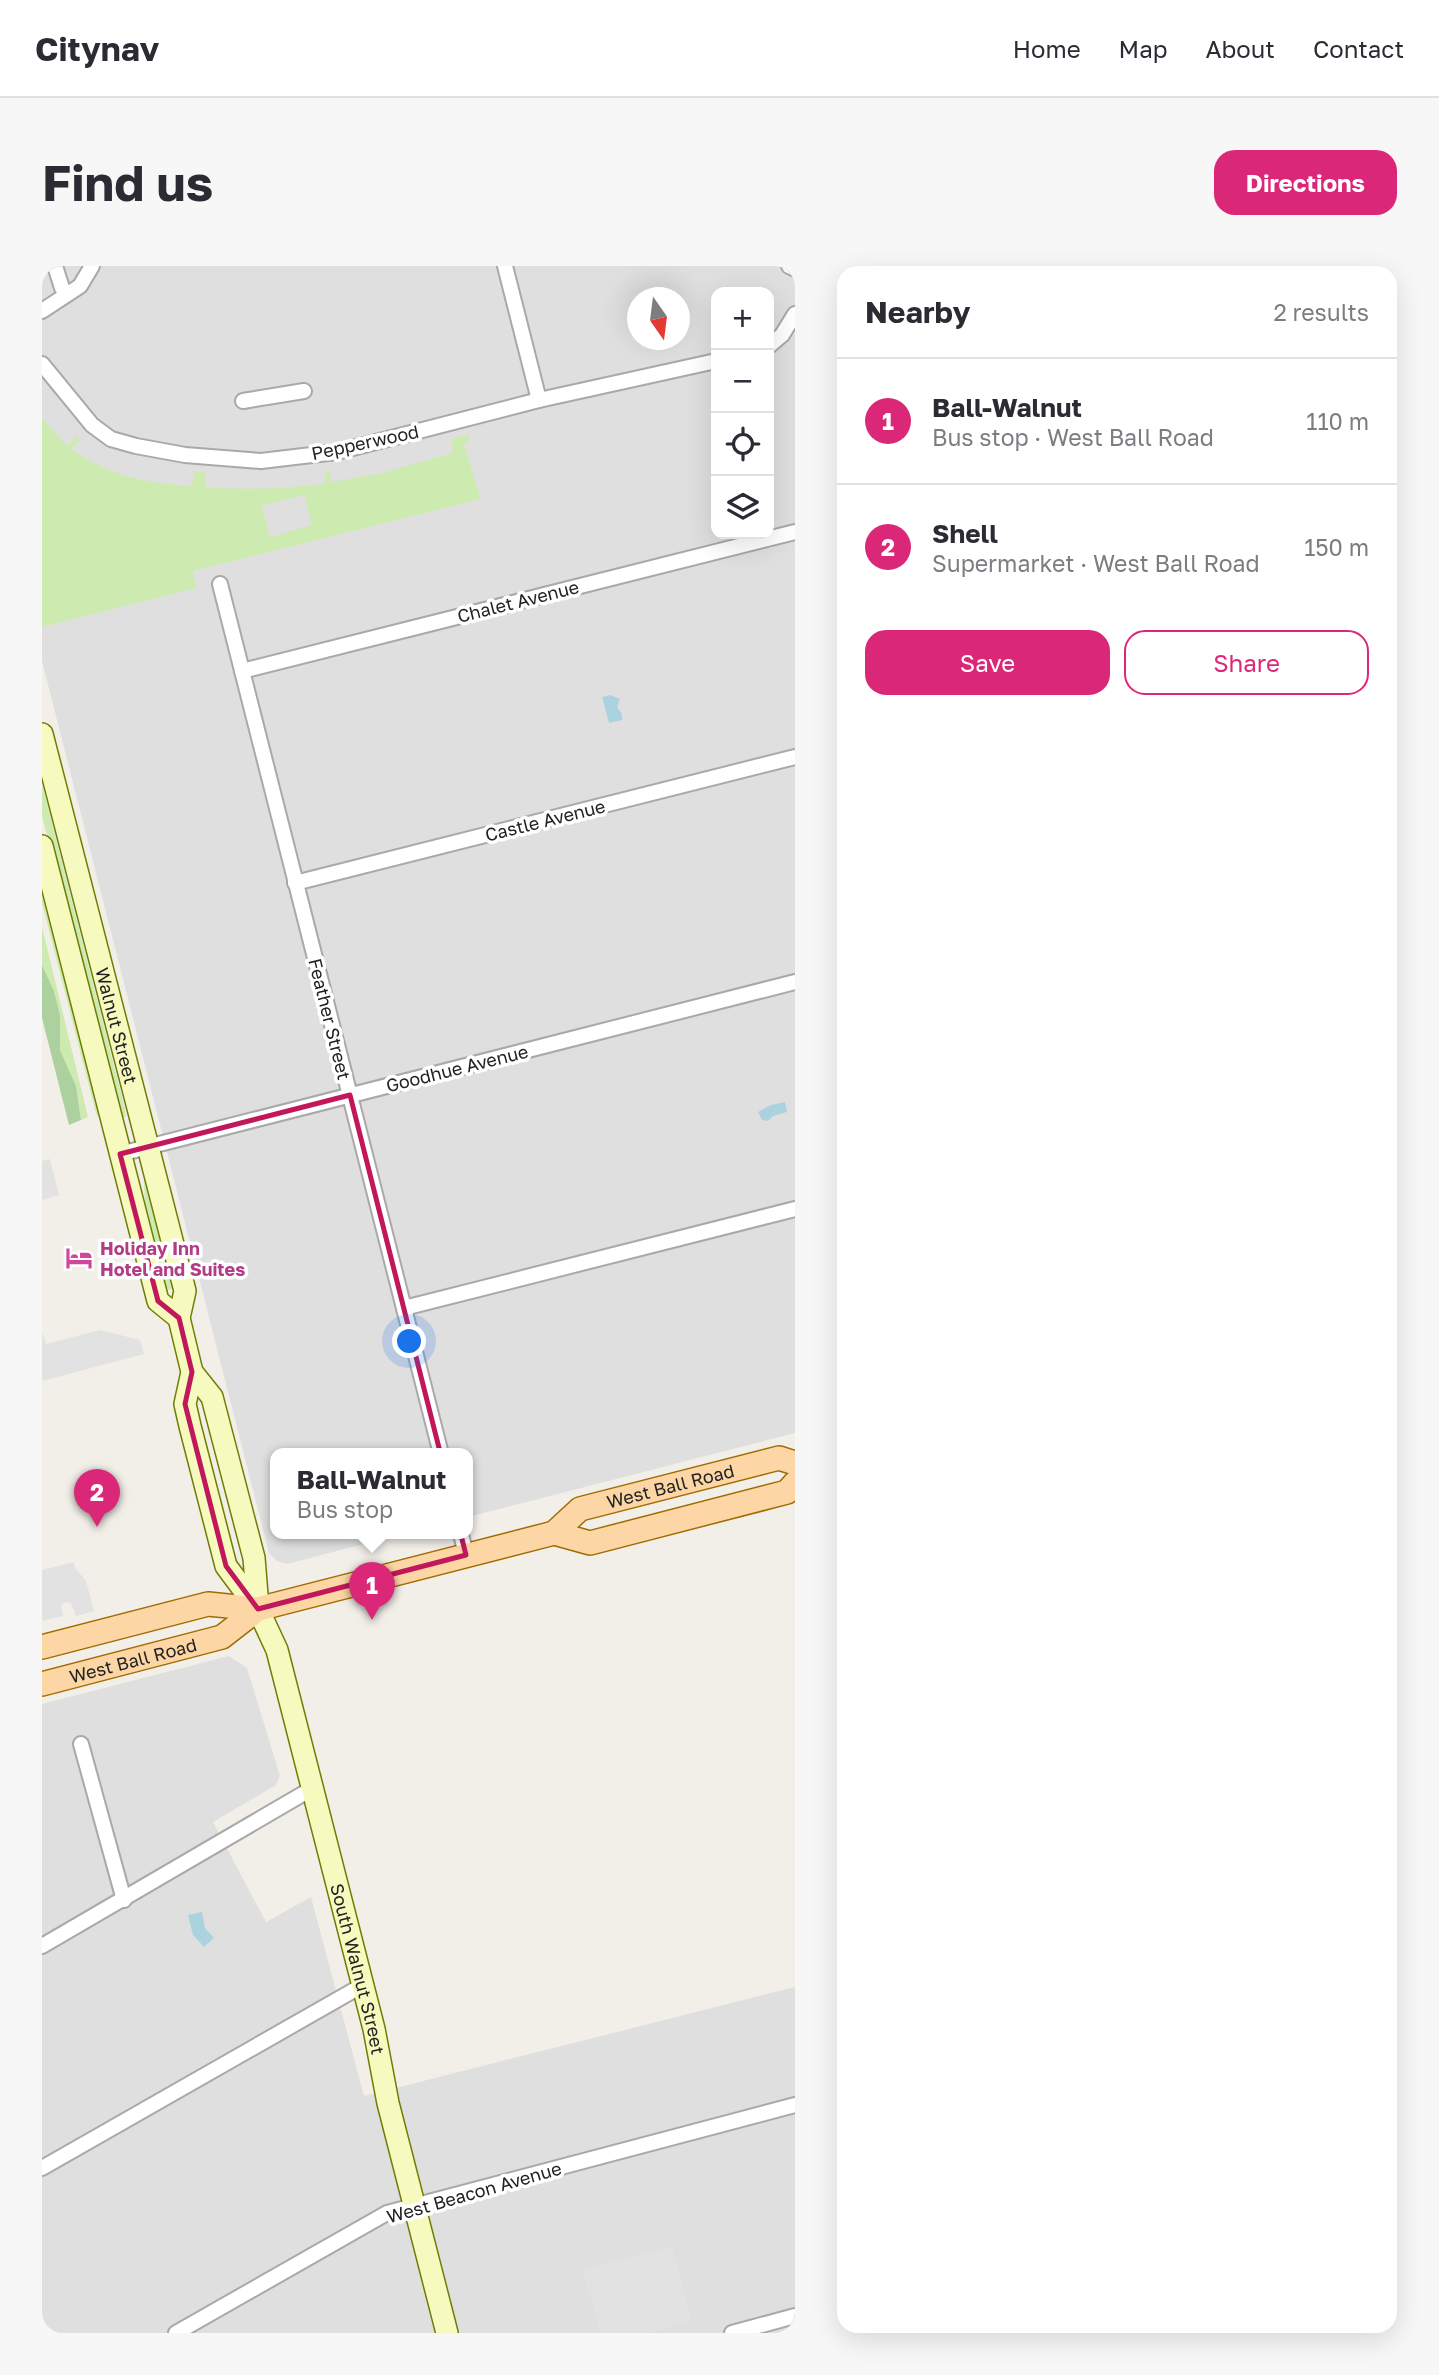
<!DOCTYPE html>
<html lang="en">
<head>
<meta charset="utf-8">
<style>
  :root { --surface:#fff; --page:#f7f7f7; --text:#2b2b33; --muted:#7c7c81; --line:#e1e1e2; --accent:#db2777 }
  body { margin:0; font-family:"Golos Text",sans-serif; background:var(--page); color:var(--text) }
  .controls { position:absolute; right:21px; top:21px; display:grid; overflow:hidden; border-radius:14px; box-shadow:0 7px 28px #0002 }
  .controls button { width:63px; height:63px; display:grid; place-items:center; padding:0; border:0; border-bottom:2px solid var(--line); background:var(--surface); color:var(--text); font:35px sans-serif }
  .compass { position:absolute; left:585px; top:21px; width:63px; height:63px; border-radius:50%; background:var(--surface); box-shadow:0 7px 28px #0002; rotate:166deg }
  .you { position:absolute; left:368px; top:1076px; width:24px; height:24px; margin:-18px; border:5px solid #fff; border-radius:50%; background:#1a73e8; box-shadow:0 0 0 10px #1a73e833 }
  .badge { display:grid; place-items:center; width:46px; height:46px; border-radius:50%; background:var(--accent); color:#fff; font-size:23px; font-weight:700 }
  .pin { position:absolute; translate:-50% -58px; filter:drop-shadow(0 2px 4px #0008) }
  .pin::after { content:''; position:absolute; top:37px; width:24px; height:21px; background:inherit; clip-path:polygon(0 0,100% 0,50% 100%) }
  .popup { position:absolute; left:228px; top:1182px; width:203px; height:91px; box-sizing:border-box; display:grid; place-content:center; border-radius:14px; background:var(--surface); filter:drop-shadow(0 2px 5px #0005); font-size:23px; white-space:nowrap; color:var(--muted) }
  .popup b { font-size:26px; color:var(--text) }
  .popup::after { content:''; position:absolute; left:50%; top:100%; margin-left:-14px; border:14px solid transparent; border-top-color:var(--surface) }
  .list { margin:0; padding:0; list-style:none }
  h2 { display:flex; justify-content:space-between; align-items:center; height:91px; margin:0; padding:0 28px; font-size:30px }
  h2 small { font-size:23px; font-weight:400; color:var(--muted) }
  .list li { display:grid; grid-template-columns:46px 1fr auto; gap:21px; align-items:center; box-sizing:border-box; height:126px; padding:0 28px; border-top:2px solid var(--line) }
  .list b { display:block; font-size:26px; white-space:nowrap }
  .list p { margin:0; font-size:23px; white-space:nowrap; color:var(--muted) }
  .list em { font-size:23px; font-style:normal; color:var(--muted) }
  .actions { display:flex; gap:14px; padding:21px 28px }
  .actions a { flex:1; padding:16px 0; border:2px solid var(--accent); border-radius:21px; text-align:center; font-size:24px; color:var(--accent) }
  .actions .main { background:var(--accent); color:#fff }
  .icon { flex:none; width:38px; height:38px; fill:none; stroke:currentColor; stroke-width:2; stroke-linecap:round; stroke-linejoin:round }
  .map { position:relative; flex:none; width:753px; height:2067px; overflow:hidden; border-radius:21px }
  header { display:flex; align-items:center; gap:42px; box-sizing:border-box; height:98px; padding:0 35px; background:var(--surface); border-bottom:2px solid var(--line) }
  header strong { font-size:33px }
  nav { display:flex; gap:38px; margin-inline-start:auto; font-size:24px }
  .intro { display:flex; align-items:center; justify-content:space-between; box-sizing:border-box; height:168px; padding:0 42px }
  h1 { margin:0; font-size:49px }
  .button { padding:18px 32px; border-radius:21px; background:var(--accent); color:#fff; font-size:24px; font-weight:700 }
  main { display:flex; gap:42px; padding:0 42px }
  aside { flex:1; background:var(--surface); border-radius:21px; box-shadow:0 7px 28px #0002 }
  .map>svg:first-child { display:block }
  .residential { fill:#e0dfdf; fill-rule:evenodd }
  .grass { fill:#cdebb0; fill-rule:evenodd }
  .forest { fill:#add19e }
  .parking { fill:#e2e2e2 }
  .water { fill:#aad3df }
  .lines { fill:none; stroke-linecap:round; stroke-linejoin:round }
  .street-casing { stroke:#a9a9a9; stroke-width:18 }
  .secondary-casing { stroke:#707d05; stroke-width:24 }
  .primary-casing { stroke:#a06b00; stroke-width:26 }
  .street { stroke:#fff; stroke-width:14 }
  .secondary { stroke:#f7fabf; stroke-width:21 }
  .primary { stroke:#fcd6a4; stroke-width:23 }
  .marked { fill:none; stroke:#c2185b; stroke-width:5; stroke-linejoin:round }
  .labels { text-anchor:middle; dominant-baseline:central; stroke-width:7; stroke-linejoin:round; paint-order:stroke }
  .street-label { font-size:18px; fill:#222; stroke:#fff }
  .hotel-label { font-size:18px; font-weight:bold; fill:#b23c85; stroke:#fff; text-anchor:start }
</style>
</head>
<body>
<header>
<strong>Citynav</strong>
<nav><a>Home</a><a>Map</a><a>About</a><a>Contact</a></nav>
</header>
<div class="intro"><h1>Find us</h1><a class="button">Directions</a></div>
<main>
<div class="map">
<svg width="753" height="2067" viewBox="0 0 753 2067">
  <rect width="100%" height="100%" fill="#f2efe9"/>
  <g class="residential">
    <path d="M 0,0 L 753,0 L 753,1167 L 426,1251 L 426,1188 L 234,1188 L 234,1268 L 360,1268 L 245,1298 L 235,1295 L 227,1287 L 0,395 ZM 674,26 L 727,26 L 727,268 L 674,268 ZM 596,32 L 638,32 L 638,74 L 596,74 Z"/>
    <path d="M 187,1390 L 205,1402 L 238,1510 L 234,1519 L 171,1556 L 224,1656 L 269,1631 L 322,1830 L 753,1721 L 753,2067 L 0,2067 L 0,1438 Z"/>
  </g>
  <g class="grass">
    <path d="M 0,152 L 25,180 L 35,170 L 38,174 L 29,183 C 72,211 100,216 150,220 L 152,205 L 163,207 L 164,222 C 205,223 243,224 284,217 L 284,204 L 287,203 L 290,216 L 339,207 L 411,187 L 409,173 L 427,168 L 428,172 L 422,179 L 439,233 L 151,305 L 154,322 L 0,361 ZM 262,229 L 270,259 L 228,271 L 220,240 Z"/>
    <path d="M 0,518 L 83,843 L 84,850 L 79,853 L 0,550 Z"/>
    <path d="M 0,612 L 56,828 L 52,832 L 53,838 L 57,837 L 59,846 L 55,851 L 0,637 Z"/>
    <path d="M 0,661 L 46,851 L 39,854 L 34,820 L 18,784 L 18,749 L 12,725 L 0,699 Z"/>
    <path d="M 104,912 L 133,1021 L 126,1024 L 123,1020 L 103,943 L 102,914 Z"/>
  </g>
  <path class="forest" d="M 0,699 L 12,725 L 18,749 L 18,784 L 34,820 L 39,854 L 27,859 L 0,752 Z"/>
  <g class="parking">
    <path d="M 8,893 L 17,929 L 0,934 L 0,895 Z"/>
    <path d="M 58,1064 L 98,1074 L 102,1088 L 0,1115 L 0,1066 L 4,1078 Z"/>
    <path d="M 32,1296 L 33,1302 L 44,1315 L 52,1345 L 34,1350 L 29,1337 L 23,1336 L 19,1340 L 21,1350 L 0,1355 L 0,1304 Z"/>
    <path d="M 630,1980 L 650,2055 L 606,2067 L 558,2067 L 541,2004 Z"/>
  </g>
  <g class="water">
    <path d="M 568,429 L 578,433 L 575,441 L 580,448 L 580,454 L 567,457 L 560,431 Z"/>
    <path d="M 743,836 L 745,846 L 731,850 L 726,855 L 720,854 L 716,846 L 729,839 Z"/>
    <path d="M 160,1646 L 163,1662 L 172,1672 L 162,1681 L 151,1669 L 146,1649 Z"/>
  </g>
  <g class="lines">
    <g class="street-casing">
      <g id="street">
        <path d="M 13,0 L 20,22 L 25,28"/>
        <path d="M 463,0 L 497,134"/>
        <path d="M 747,0 L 753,3"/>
        <path d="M 0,45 L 38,20 L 50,0"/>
        <path d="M 727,80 L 740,69 L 753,48"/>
        <path d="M 0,98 L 50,159 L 69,173 L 94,180 L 143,189 L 219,195 L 295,186 L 497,134 L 674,95"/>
        <path d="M 201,135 L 262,125"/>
        <path d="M 178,318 L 399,1188"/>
        <path d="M 200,405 L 753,266"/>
        <path d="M 253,617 L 753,491"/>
        <path d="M 78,888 L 753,716"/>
        <path d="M 362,1042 L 753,943"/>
        <path d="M 419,1268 L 424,1289"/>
        <path d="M 39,1478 L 82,1634"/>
        <path d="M 0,1680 L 271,1522"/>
        <path d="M 0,1902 L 321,1719"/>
        <path d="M 134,2067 L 345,1947 L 753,1839"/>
        <path d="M 690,2067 L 753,2050"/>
      </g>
    </g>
    <g class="secondary-casing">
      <g id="secondary">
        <path id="s1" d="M 0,468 L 143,1025 L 137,1052 L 150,1106 L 143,1138 L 148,1160 L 184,1300 L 216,1343 L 235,1384 L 332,1763 L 346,1837 L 405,2067"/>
        <path d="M 0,580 L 116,1035 L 137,1052"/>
        <path d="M 150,1106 L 170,1131 L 212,1292 L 216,1341"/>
      </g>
    </g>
    <g class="primary-casing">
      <g id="primary">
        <path d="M 512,1267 L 548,1277 L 745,1226 L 753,1217"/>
        <path id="s2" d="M 0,1381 L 166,1338 L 216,1343 L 512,1267 L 538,1243 L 737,1192 L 753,1197"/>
        <path id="s3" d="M 0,1418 L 180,1371 L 216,1343"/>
      </g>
    </g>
    <use href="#street" class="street"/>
    <use href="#secondary" class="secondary"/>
    <use href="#primary" class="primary"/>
  </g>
  <path class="marked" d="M 308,829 L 424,1289 L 216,1343 L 184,1300 L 143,1138 L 150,1106 L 137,1052 L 116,1035 L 78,888 Z"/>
  <defs>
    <g id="hotel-bare" transform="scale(2.1)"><path d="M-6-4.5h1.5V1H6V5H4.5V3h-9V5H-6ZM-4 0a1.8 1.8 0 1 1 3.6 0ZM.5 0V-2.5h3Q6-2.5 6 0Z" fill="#d1479c" stroke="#fff" stroke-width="2.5" paint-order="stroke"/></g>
  </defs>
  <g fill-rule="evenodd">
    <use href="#hotel-bare" x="37" y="992"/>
  </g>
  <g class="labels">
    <g class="street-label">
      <text transform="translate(323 176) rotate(-12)">Pepperwood</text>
      <text transform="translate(476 335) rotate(-14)">Chalet Avenue</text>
      <text transform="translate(503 554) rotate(-14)">Castle Avenue</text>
      <text transform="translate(288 753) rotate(76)">Feather Street</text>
      <text stroke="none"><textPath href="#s1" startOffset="301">Walnut Street</textPath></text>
      <text transform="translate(415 802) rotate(-14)">Goodhue Avenue</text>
      <text stroke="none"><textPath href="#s2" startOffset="656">West Ball Road</textPath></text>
      <text stroke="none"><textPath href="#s3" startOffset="94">West Ball Road</textPath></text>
      <text stroke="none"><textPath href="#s1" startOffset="1286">South Walnut Street</textPath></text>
      <text transform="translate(432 1926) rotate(-16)">West Beacon Avenue</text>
    </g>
    <g class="hotel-label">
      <text x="58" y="982">Holiday Inn<tspan x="58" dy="21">Hotel and Suites</tspan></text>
    </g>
  </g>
</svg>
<div class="controls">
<button>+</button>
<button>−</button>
<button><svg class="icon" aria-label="locate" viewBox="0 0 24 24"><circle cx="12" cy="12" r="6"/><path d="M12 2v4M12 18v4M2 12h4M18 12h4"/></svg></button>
<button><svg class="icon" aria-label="layers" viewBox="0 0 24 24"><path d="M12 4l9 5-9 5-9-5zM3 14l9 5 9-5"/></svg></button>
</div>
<svg class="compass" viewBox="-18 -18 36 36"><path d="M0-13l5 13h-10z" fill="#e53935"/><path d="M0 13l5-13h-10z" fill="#7c7c81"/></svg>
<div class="you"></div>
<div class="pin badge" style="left:330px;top:1354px">1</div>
<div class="popup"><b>Ball-Walnut</b>Bus stop</div>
<div class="pin badge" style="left:55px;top:1261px">2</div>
</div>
<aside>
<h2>Nearby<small>2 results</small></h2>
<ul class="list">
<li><span class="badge">1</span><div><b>Ball-Walnut</b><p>Bus stop · West Ball Road</p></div><em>110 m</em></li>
<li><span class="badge">2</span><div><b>Shell</b><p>Supermarket · West Ball Road</p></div><em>150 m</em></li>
</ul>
<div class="actions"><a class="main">Save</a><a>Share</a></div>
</aside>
</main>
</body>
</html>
